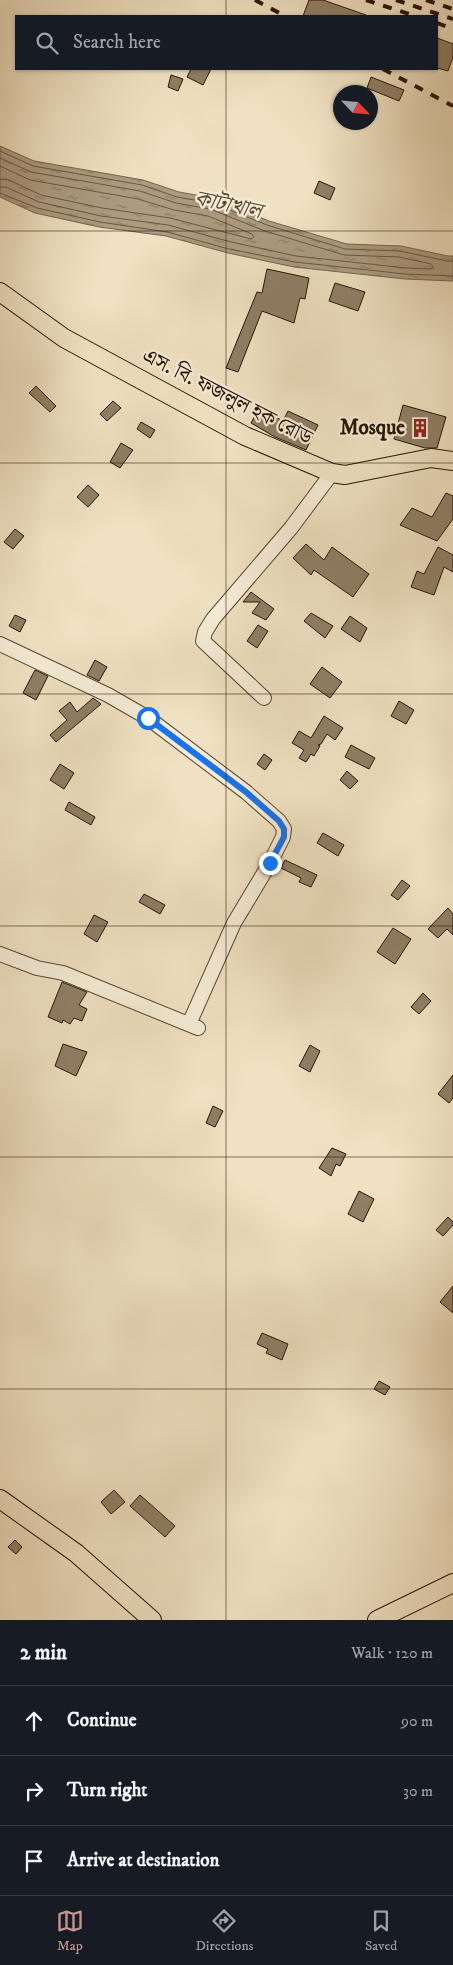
<!DOCTYPE html>
<html lang="en">
<head>
<meta charset="utf-8">
<style>
  :root { --surface:#171b24; --page:#242831; --text:#f1f3f6; --muted:#9ea1a6; --line:#363941; --accent:#c59692 }
  body { margin:0; font-family:"IM FELL DW Pica","Noto Serif Bengali",serif; background:var(--page); color:var(--text) }
  .compass { position:absolute; left:333px; top:85px; width:45px; height:45px; border-radius:50%; background:var(--surface); box-shadow:0 1px 4px #0004; rotate:116deg }
  .stop { position:absolute; width:15px; height:15px; margin:-11px; border:4px solid #1a73e8; border-radius:50%; background:#fff }
  .stop.end { background:#1a73e8; border-color:#fff; box-shadow:0 1px 5px #0008 }
  .list { margin:0; padding:0; list-style:none }
  h2 { display:flex; justify-content:space-between; align-items:center; height:65px; margin:0; padding:0 20px; font-size:21px }
  h2 small { font-size:16px; font-weight:400; color:var(--muted) }
  .list li { display:grid; grid-template-columns:32px 1fr auto; gap:15px; align-items:center; box-sizing:border-box; height:70px; padding:0 20px; border-top:1px solid var(--line) }
  .list b { display:block; font-size:19px; white-space:nowrap }
  .list em { font-size:16px; font-style:normal; color:var(--muted) }
  .icon { flex:none; width:28px; height:28px; fill:none; stroke:currentColor; stroke-width:2; stroke-linecap:round; stroke-linejoin:round }
  .map { position:relative; flex:none; width:453px; height:1620px; overflow:hidden }
  .search { position:absolute; background:var(--surface); box-shadow:0 1px 4px #0004; left:15px; right:15px; top:15px; height:55px; display:flex; align-items:center; gap:12px; box-sizing:border-box; padding:0 18px; border-radius:0px; color:var(--muted); font-size:19px }
  .sheet { height:275px; background:var(--surface) }
  nav { display:flex; justify-content:space-around; align-items:center; box-sizing:border-box; height:70px; border-top:1px solid var(--line); background:var(--surface); font-size:14px; color:var(--muted) }
  nav a { display:grid; justify-items:center; gap:2px }
  nav .on { color:var(--accent) }
  .map>svg:first-child { display:block }
  .water { fill:url(#water-ripples); stroke:#76654e }
  .lines { fill:none; stroke-linecap:round; stroke-linejoin:round }
  .shore { stroke:#695842; stroke-width:1 }
  .building { fill:#8f7f66; stroke:#271403 }
  .minor-casing { stroke:#594732; stroke-width:16 }
  .major-casing { stroke:#271403; stroke-width:20 }
  .minor { stroke:#f5ecd7; stroke-width:14 }
  .major { stroke:#efe1c1; stroke-width:18 }
  .rail { stroke:#271403; stroke-width:4; stroke-dasharray:9 9; stroke-linecap:butt }
  .route { stroke:#1a73e8; stroke-width:6 }
  .grid { fill:none; stroke:#271403; stroke-width:1; stroke-opacity:0.55 }
  .labels { text-anchor:middle; dominant-baseline:central; stroke-width:4.5; stroke-linejoin:round; paint-order:stroke }
  .street-label { font-size:21px; fill:#271403; stroke:#f5ecd7 }
  .poi-label { font-size:21px; font-weight:bold; fill:#271403; stroke:#f5ecd7; text-anchor:end }
  .water-label { font-size:22px; font-style:italic; fill:#5c4a35; stroke:#f5ecd7 }
</style>
</head>
<body>
<div class="map">
<svg width="453" height="1620" viewBox="0 0 453 1620">
  <defs>
    <pattern id="water-ripples" width="26" height="14" patternUnits="userSpaceOnUse" patternTransform="scale(1.25)"><rect width="26" height="14" fill="#ab9b80"/><path d="M2 4q2-2 4 0t4 0M15 11q2-2 4 0t4 0" fill="none" stroke="#8b7d67"/></pattern>
  </defs>
  <rect width="100%" height="100%" fill="#efe1c1"/>
  <filter id="stains"><feTurbulence type="fractalNoise" baseFrequency=".004" numOctaves="4"/><feColorMatrix values="0 0 0 0 .2 0 0 0 0 .09 0 0 0 0 .02 0 0 0 .5 -.17"/></filter>
  <radialGradient id="worn" r=".72"><stop offset=".6" stop-color="#630" stop-opacity="0"/><stop offset="1" stop-color="#630" stop-opacity=".3"/></radialGradient>
  <path class="water" d="M 0,146 L 34,161 L 143,180 L 179,192 L 213,198 L 269,221 L 347,244 L 401,246 L 448,256 L 453,256 L 453,281 L 405,279 L 294,267 L 228,253 L 166,236 L 99,227 L 35,213 L 0,197 Z"/>
  <g class="lines">
    <g class="shore">
      <path d="M 0,151 L 33,166 L 142,185 L 177,197 L 212,203 L 267,225 L 345,249 L 400,251 L 447,261 L 453,261"/>
      <path d="M 0,158 L 31,172 L 140,191 L 176,203 L 210,209 L 265,231 L 344,255 L 399,257 L 431,264 L 433,267 L 431,269 L 406,268 L 296,256 L 231,242 L 168,225 L 101,216 L 39,202 L 6,187 L 0,187"/>
      <path d="M 0,166 L 30,180 L 138,199 L 174,210 L 208,216 L 252,234 L 254,237 L 251,239 L 170,218 L 102,208 L 41,195 L 9,180 L 0,179"/>
      <path d="M 0,193 L 37,208 L 100,222 L 167,232 L 229,249 L 295,262 L 405,274 L 453,276"/>
    </g>
  </g>
  <g class="building">
    <path d="M 309,0 L 323,0 L 366,15 L 366,16 L 303,16 Z"/>
    <path d="M 437,38 L 453,44 L 453,57 L 448,71 L 437,68 Z"/>
    <path d="M 191,69 L 211,69 L 203,85 L 187,77 Z"/>
    <path d="M 171,75 L 183,79 L 178,91 L 168,87 Z"/>
    <path d="M 371,77 L 404,90 L 399,101 L 367,88 Z"/>
    <path d="M 319,181 L 335,188 L 330,200 L 314,193 Z"/>
    <path d="M 267,269 L 309,278 L 305,299 L 300,298 L 294,323 L 262,311 L 238,372 L 226,368 L 257,292 L 262,293 Z"/>
    <path d="M 335,283 L 365,292 L 358,311 L 329,301 Z"/>
    <path d="M 36,386 L 56,406 L 50,412 L 29,393 Z"/>
    <path d="M 113,401 L 121,408 L 107,421 L 100,414 Z"/>
    <path d="M 403,405 L 446,417 L 437,448 L 425,448 L 394,439 Z"/>
    <path d="M 259,408 L 283,421 L 288,411 L 318,425 L 306,450 L 275,437 L 251,423 Z"/>
    <path d="M 141,422 L 155,430 L 150,438 L 137,429 Z"/>
    <path d="M 121,443 L 133,450 L 120,468 L 110,462 Z"/>
    <path d="M 88,485 L 99,495 L 88,507 L 77,497 Z"/>
    <path d="M 446,493 L 453,496 L 453,519 L 437,541 L 400,525 L 412,508 L 432,517 Z"/>
    <path d="M 15,529 L 24,536 L 13,549 L 4,542 Z"/>
    <path d="M 306,544 L 324,560 L 332,547 L 369,574 L 353,597 L 314,570 L 311,575 L 293,558 Z"/>
    <path d="M 438,547 L 453,555 L 453,572 L 444,567 L 434,595 L 411,587 L 417,571 L 424,574 Z"/>
    <path d="M 251,592 L 274,609 L 266,620 L 252,613 L 260,602 L 243,602 Z"/>
    <path d="M 311,613 L 333,626 L 325,638 L 304,621 Z"/>
    <path d="M 15,615 L 26,620 L 20,632 L 9,626 Z"/>
    <path d="M 350,616 L 367,628 L 360,642 L 341,629 Z"/>
    <path d="M 258,625 L 268,631 L 257,648 L 247,641 Z"/>
    <path d="M 95,660 L 107,667 L 99,681 L 87,675 Z"/>
    <path d="M 322,667 L 342,682 L 330,698 L 310,684 Z"/>
    <path d="M 35,670 L 48,676 L 36,700 L 23,693 Z"/>
    <path d="M 93,698 L 101,704 L 56,742 L 50,735 L 67,720 L 59,711 L 70,702 L 77,712 Z"/>
    <path d="M 399,701 L 414,710 L 406,724 L 391,716 Z"/>
    <path d="M 324,716 L 343,728 L 335,740 L 327,734 L 321,744 L 318,745 L 320,746 L 314,756 L 311,754 L 306,762 L 299,758 L 304,750 L 292,743 L 299,731 L 311,738 Z"/>
    <path d="M 351,745 L 375,758 L 369,769 L 345,757 Z"/>
    <path d="M 264,754 L 272,760 L 265,770 L 257,764 Z"/>
    <path d="M 60,764 L 74,773 L 64,789 L 50,780 Z"/>
    <path d="M 347,771 L 358,781 L 350,789 L 340,780 Z"/>
    <path d="M 69,802 L 95,817 L 91,825 L 65,810 Z"/>
    <path d="M 323,833 L 344,845 L 338,856 L 317,843 Z"/>
    <path d="M 285,860 L 317,875 L 311,887 L 299,882 L 301,878 L 281,868 Z"/>
    <path d="M 402,880 L 410,886 L 398,900 L 391,895 Z"/>
    <path d="M 144,894 L 165,905 L 160,914 L 139,902 Z"/>
    <path d="M 448,908 L 453,914 L 453,935 L 447,929 L 438,938 L 428,929 Z"/>
    <path d="M 94,915 L 108,922 L 97,942 L 84,934 Z"/>
    <path d="M 393,928 L 411,939 L 395,964 L 377,952 Z"/>
    <path d="M 62,982 L 87,992 L 79,1005 L 87,1009 L 82,1021 L 74,1018 L 70,1024 L 63,1020 L 62,1023 L 48,1017 Z"/>
    <path d="M 423,993 L 431,1001 L 419,1014 L 411,1007 Z"/>
    <path d="M 63,1044 L 87,1052 L 76,1076 L 55,1066 Z"/>
    <path d="M 310,1045 L 320,1051 L 310,1072 L 299,1066 Z"/>
    <path d="M 453,1075 L 453,1098 L 449,1103 L 438,1094 Z"/>
    <path d="M 213,1106 L 223,1111 L 215,1127 L 206,1123 Z"/>
    <path d="M 332,1148 L 346,1154 L 340,1166 L 336,1164 L 331,1176 L 319,1168 Z"/>
    <path d="M 359,1191 L 374,1199 L 363,1222 L 348,1214 Z"/>
    <path d="M 448,1217 L 453,1222 L 453,1225 L 443,1236 L 436,1230 Z"/>
    <path d="M 453,1286 L 453,1313 L 440,1302 Z"/>
    <path d="M 262,1333 L 288,1344 L 282,1360 L 266,1353 L 268,1349 L 257,1344 Z"/>
    <path d="M 379,1381 L 390,1387 L 385,1395 L 374,1389 Z"/>
    <path d="M 114,1490 L 125,1502 L 111,1514 L 101,1502 Z"/>
    <path d="M 140,1495 L 175,1526 L 165,1537 L 130,1506 Z"/>
    <path d="M 15,1540 L 22,1547 L 16,1554 L 8,1547 Z"/>
  </g>
  <g class="lines">
    <g class="minor-casing">
      <g id="minor">
        <path d="M 0,644 L 108,695 L 148,718 L 246,792 L 279,821 L 284,829 L 283,837 L 270,863 L 234,923 L 189,1024"/>
        <path d="M 264,698 L 203,641 L 205,632 L 213,619 L 291,528 L 332,473"/>
        <path d="M 0,954 L 37,968 L 63,973 L 198,1028"/>
      </g>
    </g>
    <g class="major-casing">
      <g id="major">
        <path d="M 0,292 L 64,338 L 245,436 L 332,473 L 345,475 L 431,458 L 453,461"/>
        <path d="M 0,1499 L 76,1553 L 152,1620"/>
        <path d="M 377,1620 L 453,1583"/>
      </g>
    </g>
    <use href="#minor" class="minor"/>
    <use href="#major" class="major"/>
    <g class="rail">
      <path d="M 255,0 L 285,16"/>
      <path d="M 366,0 L 415,16"/>
      <path d="M 396,0 L 453,19"/>
      <path d="M 426,0 L 453,9"/>
      <path d="M 437,23 L 453,29"/>
      <path d="M 383,69 L 453,106"/>
    </g>
  </g>
  <g class="lines">
    <path class="route" d="M 148,718 L 246,792 L 279,821 L 284,829 L 284,837 L 270,863"/>
  </g>
  <path class="grid" d="M 226,0 L 226,16M 226,69 L 226,1620M 0,231 L 453,231M 0,463 L 453,463M 0,694 L 453,694M 0,926 L 453,926M 0,1157 L 453,1157M 0,1389 L 453,1389"/>
  <defs>
    <g id="building-bare" transform="scale(1.5)"><path d="M-4-6H4V6H1V3H-1V6H-4ZM-2.5-4.3h1.7v1.8h-1.7ZM.8-4.3h1.7v1.8H.8ZM-2.5-1h1.7V.8h-1.7ZM.8-1h1.7V.8H.8Z" fill="#8f2418" stroke="#f5ecd7" stroke-width="2.5" paint-order="stroke"/></g>
  </defs>
  <g fill-rule="evenodd">
    <use href="#building-bare" x="420" y="428"/>
  </g>
  <g class="labels">
    <g class="street-label">
      <text transform="translate(227 397) rotate(27)">এস. বি. ফজলুল হক রোড</text>
    </g>
    <g class="poi-label">
      <text x="405" y="428">Mosque</text>
    </g>
    <g class="water-label">
      <text transform="translate(228 205) rotate(12)">কাটাখাল</text>
    </g>
  </g>
  <rect width="100%" height="100%" filter="url(#stains)"/>
  <rect width="100%" height="100%" fill="url(#worn)"/>
</svg>
<svg class="compass" viewBox="-18 -18 36 36"><path d="M0-13l5 13h-10z" fill="#e53935"/><path d="M0 13l5-13h-10z" fill="#9ea1a6"/></svg>
<div class="stop" style="left:148px;top:718px"></div>
<div class="stop end" style="left:270px;top:863px"></div>
<div class="search"><svg class="icon" aria-label="search" viewBox="0 0 24 24"><circle cx="10" cy="10" r="6"/><path d="M15 15l6 6"/></svg>Search here</div>
</div>
<section class="sheet">
<h2>2 min<small>Walk · 120 m</small></h2>
<ul class="list">
<li><svg class="icon" aria-label="ahead" viewBox="0 0 24 24"><path d="M12 20V5M6 11l6-6 6 6"/></svg><div><b>Continue</b></div><em>90 m</em></li>
<li><svg class="icon" aria-label="right" viewBox="0 0 24 24"><path d="M7 20v-9h11M14 6l5 5-5 5"/></svg><div><b>Turn right</b></div><em>30 m</em></li>
<li><svg class="icon" aria-label="arrive" viewBox="0 0 24 24"><path d="M6 21V4h12l-3 4 3 4H6"/></svg><div><b>Arrive at destination</b></div></li>
</ul>
</section>
<nav>
<a class="on"><svg class="icon" aria-label="map" viewBox="0 0 24 24"><path d="M3 6l6-2 6 2 6-2v14l-6 2-6-2-6 2zM9 4v14M15 6v14"/></svg>Map</a>
<a><svg class="icon" aria-label="directions" viewBox="0 0 24 24"><path d="M12 3l9 9-9 9-9-9zM9 14v-3h6M13 9l2 2-2 2"/></svg>Directions</a>
<a><svg class="icon" aria-label="saved" viewBox="0 0 24 24"><path d="M7 4h10v16l-5-4-5 4z"/></svg>Saved</a>
</nav>
</body>
</html>
